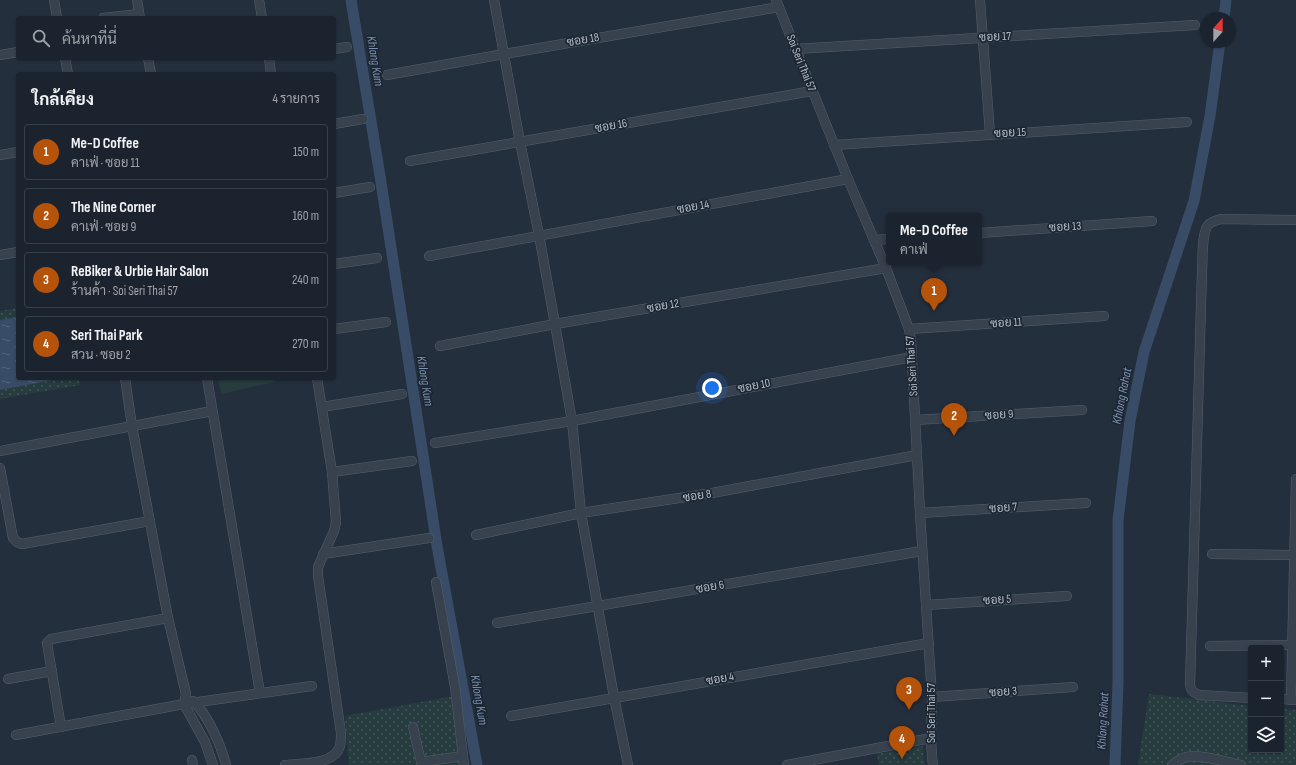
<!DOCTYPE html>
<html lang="th">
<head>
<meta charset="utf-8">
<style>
  :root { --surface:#1b232e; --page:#242b36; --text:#f1f3f6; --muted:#a0a4aa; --line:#39404a; --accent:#b45309 }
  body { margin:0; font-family:"Sofia Sans Condensed",Sarabun,sans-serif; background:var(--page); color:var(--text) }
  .controls { position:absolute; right:12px; bottom:12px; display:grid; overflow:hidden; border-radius:4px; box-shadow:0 1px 3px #0004 }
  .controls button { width:36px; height:36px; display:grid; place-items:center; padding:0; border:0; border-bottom:1px solid var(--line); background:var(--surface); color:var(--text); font:20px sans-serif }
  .compass { position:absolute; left:1200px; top:12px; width:36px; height:36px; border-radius:50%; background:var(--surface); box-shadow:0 1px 3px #0004; rotate:21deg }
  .you { position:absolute; left:712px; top:388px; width:14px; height:14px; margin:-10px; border:3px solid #fff; border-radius:50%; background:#1a73e8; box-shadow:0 0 0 6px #1a73e833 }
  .badge { display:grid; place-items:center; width:26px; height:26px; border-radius:50%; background:var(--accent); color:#fff; font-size:13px; font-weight:700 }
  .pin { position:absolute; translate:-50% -33px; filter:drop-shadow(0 1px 2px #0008) }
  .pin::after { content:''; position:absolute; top:21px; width:14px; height:12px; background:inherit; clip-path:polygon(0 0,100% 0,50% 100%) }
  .popup { position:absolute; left:886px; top:213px; width:96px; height:52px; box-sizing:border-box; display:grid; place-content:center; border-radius:4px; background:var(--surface); filter:drop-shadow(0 1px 3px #0005); font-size:13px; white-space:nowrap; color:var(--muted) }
  .popup b { font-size:15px; color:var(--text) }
  .popup::after { content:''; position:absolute; left:50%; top:100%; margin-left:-8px; border:8px solid transparent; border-top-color:var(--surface) }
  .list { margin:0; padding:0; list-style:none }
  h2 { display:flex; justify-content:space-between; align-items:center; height:52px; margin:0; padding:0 16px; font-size:17px }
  h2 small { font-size:13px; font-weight:400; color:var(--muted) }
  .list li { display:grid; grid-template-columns:26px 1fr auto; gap:12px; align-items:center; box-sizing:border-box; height:56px; margin:0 8px 8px; padding:0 8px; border:1px solid var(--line); border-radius:4px }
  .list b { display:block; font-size:15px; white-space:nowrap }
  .list p { margin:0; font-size:13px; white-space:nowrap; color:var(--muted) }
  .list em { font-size:13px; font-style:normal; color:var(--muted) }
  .icon { flex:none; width:22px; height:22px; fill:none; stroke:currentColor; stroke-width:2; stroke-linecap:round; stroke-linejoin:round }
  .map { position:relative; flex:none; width:1296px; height:765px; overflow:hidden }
  .search { position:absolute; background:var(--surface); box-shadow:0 1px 3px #0004; left:16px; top:16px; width:320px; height:44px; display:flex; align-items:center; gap:10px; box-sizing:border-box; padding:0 14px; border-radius:4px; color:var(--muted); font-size:15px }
  .panel { position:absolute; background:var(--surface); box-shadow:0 1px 3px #0004; left:16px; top:72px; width:320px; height:308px; border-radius:4px }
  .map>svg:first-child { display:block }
  .grass { fill:url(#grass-dots) }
  .pitch { fill:#263c3f }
  .water { fill:url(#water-ripples) }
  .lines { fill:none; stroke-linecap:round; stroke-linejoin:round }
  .canal { stroke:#394c67; stroke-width:11 }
  .street-casing { stroke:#565f6c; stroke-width:10 }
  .street { stroke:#38414e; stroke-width:9 }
  .labels { text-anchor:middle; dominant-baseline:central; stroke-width:3.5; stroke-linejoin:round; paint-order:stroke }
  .street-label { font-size:12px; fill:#b4bcc9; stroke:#1d2633 }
  .water-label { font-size:13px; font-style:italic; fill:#7c92b1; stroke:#1d2633 }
</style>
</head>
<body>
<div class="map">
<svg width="1296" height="765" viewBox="0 0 1296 765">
  <defs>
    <pattern id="grass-dots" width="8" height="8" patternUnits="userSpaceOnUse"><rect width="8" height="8" fill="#263c3f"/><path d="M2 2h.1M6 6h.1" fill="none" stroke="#435659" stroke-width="1.8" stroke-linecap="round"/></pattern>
    <pattern id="water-ripples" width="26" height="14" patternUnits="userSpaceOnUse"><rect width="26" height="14" fill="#394c67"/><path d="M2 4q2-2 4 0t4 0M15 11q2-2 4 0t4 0" fill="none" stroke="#53647b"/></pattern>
  </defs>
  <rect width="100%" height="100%" fill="#242f3e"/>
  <g class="grass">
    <path d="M 18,308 L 18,378 L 79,378 L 80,385 L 0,399 L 0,311 Z"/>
    <path d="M 1149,694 L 1251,706 L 1251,750 L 1281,750 L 1281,709 L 1296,710 L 1296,765 L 1138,765 Z"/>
    <path d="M 460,695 L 468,765 L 349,765 L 345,716 Z"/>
    <path d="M 923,746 L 925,765 L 879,765 L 877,754 Z"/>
  </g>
  <path class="pitch" d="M 218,378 L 273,378 L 274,382 L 221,394 Z"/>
  <path class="water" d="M 18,317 L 18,378 L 63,378 L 0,390 L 0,320 Z"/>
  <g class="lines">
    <g class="canal">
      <path d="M 351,0 L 380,176 L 437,546 L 477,765"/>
      <path d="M 1224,18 L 1226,0"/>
      <path d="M 1115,765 L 1118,683 L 1118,520 L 1130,421 L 1144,352 L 1194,201 L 1210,116 L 1220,42"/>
    </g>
    <g class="street-casing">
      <g id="street">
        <path d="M 54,0 L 57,18"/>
        <path d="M 137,0 L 140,18"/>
        <path d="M 259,0 L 262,18"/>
        <path d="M 494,0 L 520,142 L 539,235 L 555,324 L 572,421 L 581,513 L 614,697 L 628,765"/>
        <path d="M 776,0 L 848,179 L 886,268 L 909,329 L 911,341 L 920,513 L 932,697 L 931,738 L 932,757 L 933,765"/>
        <path d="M 980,0 L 990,134"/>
        <path d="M 103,18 L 139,14"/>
        <path d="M 334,49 L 347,47"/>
        <path d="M 795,49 L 1195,25"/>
        <path d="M 0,55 L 18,52"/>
        <path d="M 65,58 L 68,74"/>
        <path d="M 148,58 L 151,74"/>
        <path d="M 269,58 L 271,74"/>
        <path d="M 387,75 L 504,54 L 779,7"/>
        <path d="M 334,124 L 363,119"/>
        <path d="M 834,145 L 1187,122"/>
        <path d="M 0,155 L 18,152"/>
        <path d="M 410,161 L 812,91"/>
        <path d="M 334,193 L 370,187"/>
        <path d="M 979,233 L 1152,221"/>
        <path d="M 874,240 L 889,239"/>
        <path d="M 0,255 L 18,252"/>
        <path d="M 429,256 L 848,179"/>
        <path d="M 334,264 L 377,258"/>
        <path d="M 334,329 L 386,322"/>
        <path d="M 909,329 L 1104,316"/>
        <path d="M 440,346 L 555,324 L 886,268"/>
        <path d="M 125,378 L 132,426 L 168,618 L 186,694 L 184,704 L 205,742 L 213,765"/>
        <path d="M 207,378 L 260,693"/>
        <path d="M 322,407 L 402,394"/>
        <path d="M 915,420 L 1082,410"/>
        <path d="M 435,443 L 572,421 L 912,357"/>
        <path d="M 0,451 L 212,411"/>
        <path d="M 0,468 L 13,538 L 17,542 L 22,544 L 150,521"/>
        <path d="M 332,472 L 412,461"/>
        <path d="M 920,513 L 1086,503"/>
        <path d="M 476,535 L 581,513 L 712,493 L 917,455"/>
        <path d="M 323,554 L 429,538"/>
        <path d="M 1212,554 L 1293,555"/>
        <path d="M 436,582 L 455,687 L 464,765"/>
        <path d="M 926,605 L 1067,596"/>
        <path d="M 497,623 L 922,551"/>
        <path d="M 1210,646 L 1293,645"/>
        <path d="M 8,679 L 52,671"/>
        <path d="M 932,697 L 1073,687"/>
        <path d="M 1251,698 L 1199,695 C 1194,693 1191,691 1190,685 L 1202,271 C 1203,260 1201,232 1209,224 C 1213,221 1217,220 1221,219 L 1296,220"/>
        <path d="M 1281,699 L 1296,700"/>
        <path d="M 1291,700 L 1296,479"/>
        <path d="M 193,701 C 208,715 221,745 226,765"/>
        <path d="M 511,716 L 929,643"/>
        <path d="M 61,727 L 47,643 L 51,639 L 168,618"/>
        <path d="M 413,727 L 421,762 L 463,756"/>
        <path d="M 16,735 L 184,704 L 312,686"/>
        <path d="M 192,760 L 193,765"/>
        <path d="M 285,765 C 302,763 335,765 340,746 C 341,742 341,737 341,733 L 318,576 L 318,567 L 334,531 L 336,522 L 332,472 L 317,378"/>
        <path d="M 787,765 L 931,738"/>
        <path d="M 1172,765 C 1176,762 1180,759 1186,757 C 1201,754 1226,762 1241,765"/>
      </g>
    </g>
    <use href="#street" class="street"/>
  </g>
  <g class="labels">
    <g class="street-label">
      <text transform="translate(995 37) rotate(-3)">ซอย 17</text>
      <text transform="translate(583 40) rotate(-10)">ซอย 18</text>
      <text transform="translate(801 63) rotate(68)">Soi Seri Thai 57</text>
      <text transform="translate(611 126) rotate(-10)">ซอย 16</text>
      <text transform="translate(1010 133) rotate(-3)">ซอย 15</text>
      <text transform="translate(693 207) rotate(-10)">ซอย 14</text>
      <text transform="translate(1065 227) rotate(-4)">ซอย 13</text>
      <text transform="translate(663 306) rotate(-10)">ซอย 12</text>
      <text transform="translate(1006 323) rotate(-4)">ซอย 11</text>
      <text transform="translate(912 366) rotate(-94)">Soi Seri Thai 57</text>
      <text transform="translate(754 386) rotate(-11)">ซอย 10</text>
      <text transform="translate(999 415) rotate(-4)">ซอย 9</text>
      <text transform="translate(697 496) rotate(-9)">ซอย 8</text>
      <text transform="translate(1003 508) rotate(-4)">ซอย 7</text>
      <text transform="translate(710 587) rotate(-10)">ซอย 6</text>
      <text transform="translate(997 600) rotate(-4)">ซอย 5</text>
      <text transform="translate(720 679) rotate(-10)">ซอย 4</text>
      <text transform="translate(1003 692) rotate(-4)">ซอย 3</text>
      <text transform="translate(931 713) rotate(-90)">Soi Seri Thai 57</text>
    </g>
    <g class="water-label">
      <text transform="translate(375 61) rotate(81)">Khlong Kum</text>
      <text transform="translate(425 381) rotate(81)">Khlong Kum</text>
      <text transform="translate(1122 396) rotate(-79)">Khlong Rahat</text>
      <text transform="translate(479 700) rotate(80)">Khlong Kum</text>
      <text transform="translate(1103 721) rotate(-87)">Khlong Rahat</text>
    </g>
  </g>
</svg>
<div class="controls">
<button>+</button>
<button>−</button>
<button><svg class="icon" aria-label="layers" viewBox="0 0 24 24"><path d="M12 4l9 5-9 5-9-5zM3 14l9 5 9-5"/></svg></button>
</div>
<svg class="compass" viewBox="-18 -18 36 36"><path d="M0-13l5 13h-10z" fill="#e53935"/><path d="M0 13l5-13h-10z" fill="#a0a4aa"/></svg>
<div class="you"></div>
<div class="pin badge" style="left:934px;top:311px">1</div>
<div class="popup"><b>Me-D Coffee</b>คาเฟ่</div>
<div class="pin badge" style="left:954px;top:436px">2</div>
<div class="pin badge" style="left:909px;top:710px">3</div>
<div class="pin badge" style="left:902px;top:759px">4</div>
<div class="search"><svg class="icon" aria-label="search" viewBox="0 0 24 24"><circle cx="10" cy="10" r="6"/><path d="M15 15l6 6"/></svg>ค้นหาที่นี่</div>
<section class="panel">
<h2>ใกล้เคียง<small>4 รายการ</small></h2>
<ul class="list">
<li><span class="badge">1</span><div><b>Me-D Coffee</b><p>คาเฟ่ · ซอย 11</p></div><em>150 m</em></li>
<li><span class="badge">2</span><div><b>The Nine Corner</b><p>คาเฟ่ · ซอย 9</p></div><em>160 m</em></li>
<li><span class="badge">3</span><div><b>ReBiker &amp; Urbie Hair Salon</b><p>ร้านค้า · Soi Seri Thai 57</p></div><em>240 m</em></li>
<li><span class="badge">4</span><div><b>Seri Thai Park</b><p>สวน · ซอย 2</p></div><em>270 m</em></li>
</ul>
</section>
</div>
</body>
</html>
